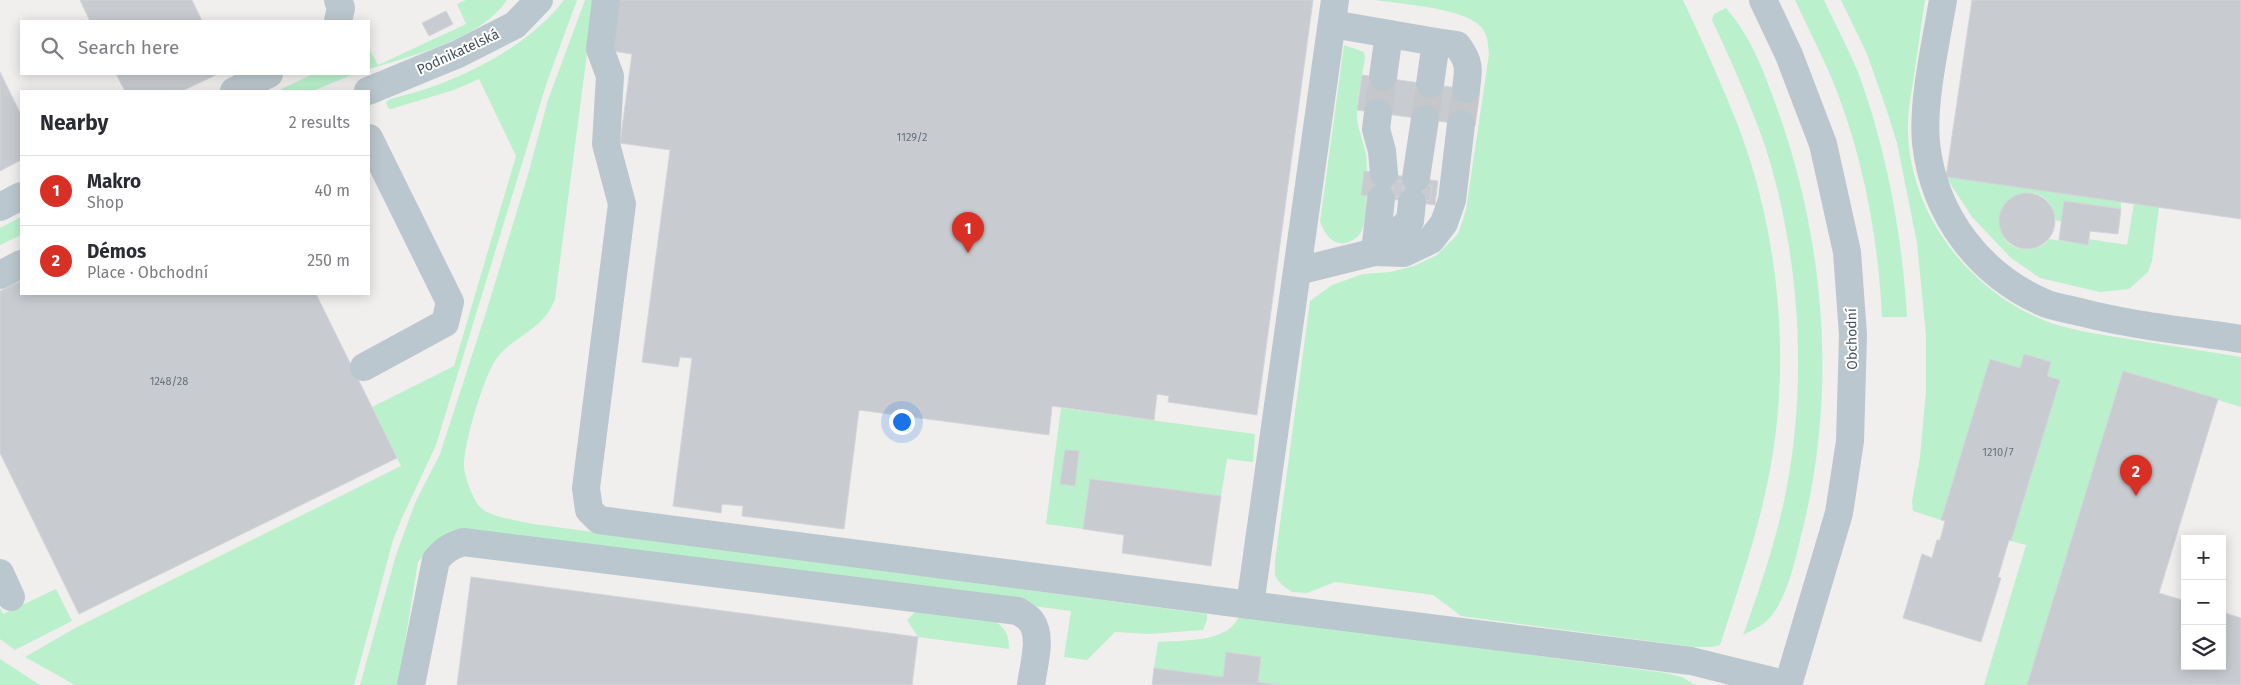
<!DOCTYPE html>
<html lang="en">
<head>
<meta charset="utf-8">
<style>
  :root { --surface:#fff; --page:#f7f7f7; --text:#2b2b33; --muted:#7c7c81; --line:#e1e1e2; --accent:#d93025 }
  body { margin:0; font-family:"Fira Sans",sans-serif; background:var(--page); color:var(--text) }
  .controls { position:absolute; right:15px; bottom:15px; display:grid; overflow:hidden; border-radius:0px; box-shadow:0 2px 12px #0003 }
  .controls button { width:45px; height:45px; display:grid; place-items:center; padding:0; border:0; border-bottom:1px solid var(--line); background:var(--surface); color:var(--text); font:25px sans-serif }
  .you { position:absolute; left:901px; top:421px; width:18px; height:18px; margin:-12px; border:4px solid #fff; border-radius:50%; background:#1a73e8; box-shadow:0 0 0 8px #1a73e833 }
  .badge { display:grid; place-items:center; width:32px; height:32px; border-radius:50%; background:var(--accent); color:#fff; font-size:16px; font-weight:700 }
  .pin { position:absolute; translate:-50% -41px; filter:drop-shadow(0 1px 2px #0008) }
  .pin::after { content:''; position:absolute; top:26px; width:18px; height:15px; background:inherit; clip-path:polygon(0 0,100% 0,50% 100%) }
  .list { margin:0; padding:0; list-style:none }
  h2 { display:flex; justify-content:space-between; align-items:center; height:65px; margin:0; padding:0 20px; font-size:21px }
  h2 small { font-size:16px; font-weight:400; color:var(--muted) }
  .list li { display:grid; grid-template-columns:32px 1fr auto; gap:15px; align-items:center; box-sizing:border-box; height:70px; padding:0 20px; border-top:1px solid var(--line) }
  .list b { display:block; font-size:19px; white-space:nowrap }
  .list p { margin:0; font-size:16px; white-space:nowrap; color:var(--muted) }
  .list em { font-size:16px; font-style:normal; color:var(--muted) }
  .icon { flex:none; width:28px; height:28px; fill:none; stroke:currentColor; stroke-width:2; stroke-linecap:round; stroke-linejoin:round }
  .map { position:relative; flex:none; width:2241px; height:685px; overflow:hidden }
  .search { position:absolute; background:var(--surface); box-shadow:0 2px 12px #0003; left:20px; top:20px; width:350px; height:55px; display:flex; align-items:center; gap:12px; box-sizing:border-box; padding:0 18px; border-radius:0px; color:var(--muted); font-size:19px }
  .panel { position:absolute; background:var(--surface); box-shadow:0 2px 12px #0003; left:20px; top:90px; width:350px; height:205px; border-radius:0px }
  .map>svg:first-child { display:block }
  .green { fill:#baf1cc }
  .building { fill:#c8ccd1; stroke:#d2d5da }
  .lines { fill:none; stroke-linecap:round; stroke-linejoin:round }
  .minor-tunnel { stroke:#c6c7ca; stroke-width:28; stroke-dasharray:28 14; stroke-linecap:butt }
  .minor { stroke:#bbc7ce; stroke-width:28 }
  .labels { text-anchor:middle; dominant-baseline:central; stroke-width:4; stroke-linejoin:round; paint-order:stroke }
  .number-label { font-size:11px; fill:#66717a }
  .street-label { font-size:14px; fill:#45535d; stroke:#fff }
</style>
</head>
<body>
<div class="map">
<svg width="2241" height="685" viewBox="0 0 2241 685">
  <rect width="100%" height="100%" fill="#f1eeee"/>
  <g class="green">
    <path d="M 466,0 L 507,0 C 481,39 411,56 369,69 L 369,48 L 378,65 L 466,24 L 457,4 Z"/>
    <path d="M 564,0 L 577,0 L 547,82 L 436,445 L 402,518 L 393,540 L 354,685 L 75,685 L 25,657 L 75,628 L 401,466 L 372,407 L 454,366 L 516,156 L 479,79 L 454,90 L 391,109 L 388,108 L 386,102 L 390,99 C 450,86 526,50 564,0 Z"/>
    <path d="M 585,0 L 594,0 L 555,299 C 543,332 512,335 495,361 C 483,379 463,446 464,467 C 465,478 472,497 479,506 C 488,517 520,521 533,524 L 1207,614 L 1207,620 L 1203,630 L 1149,634 L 1115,632 L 1087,660 L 1064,657 L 1071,611 L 464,531 L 435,542 L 418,562 L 398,685 L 360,685 L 396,555 L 415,503 L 440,454 L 488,306 L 527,178 L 548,100 Z"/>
    <path d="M 1375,0 L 1683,0 C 1703,42 1722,85 1739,128 C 1779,235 1791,358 1770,470 C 1759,530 1739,587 1720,645 L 1712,647 L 1694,647 L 1461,616 L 1433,595 L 1335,582 L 1307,593 L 1292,592 L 1282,585 L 1275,576 L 1275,561 L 1310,301 L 1332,285 L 1363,274 L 1390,272 L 1414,266 L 1437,255 L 1458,234 L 1466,210 L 1489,54 C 1488,44 1488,34 1480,26 C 1463,8 1401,4 1375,0 Z"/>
    <path d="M 1795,0 L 1824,0 C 1835,24 1848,48 1858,72 C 1887,151 1902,234 1907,317 L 1882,317 C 1878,236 1863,155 1832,79 C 1821,53 1807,26 1795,0 Z"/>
    <path d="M 1841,0 L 1925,0 C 1921,27 1917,55 1913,82 C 1911,96 1908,110 1908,124 C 1906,211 1970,294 2051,323 C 2075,331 2103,335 2129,339 C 2166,345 2204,351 2241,357 L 2241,407 L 2123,371 L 2027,685 L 1984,685 L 2026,545 L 2011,541 L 2060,380 L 2047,376 L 2051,362 L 2020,368 L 1990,359 L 1941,520 L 1913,511 L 1912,501 L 1920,457 L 1926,391 L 1926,335 L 1917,243 L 1897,143 L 1887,111 L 1867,54 Z"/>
    <path d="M 1726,8 C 1752,38 1764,72 1777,108 C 1825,241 1837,390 1803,528 C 1796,556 1787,606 1763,624 C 1757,628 1749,632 1743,635 C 1759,591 1774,547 1784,501 C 1808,388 1801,260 1766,149 C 1751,105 1732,63 1712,20 L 1714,14 Z"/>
    <path d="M 1344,45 L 1364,52 L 1365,58 C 1362,77 1356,99 1357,118 C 1358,130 1364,143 1366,155 C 1368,169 1368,224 1360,234 C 1355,240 1347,244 1340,243 C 1329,242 1324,231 1320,222 Z"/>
    <path d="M 313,74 L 354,74 L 313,91 L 277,91 Z"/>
    <path d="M 1946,177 L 2121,202 L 2121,209 L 2065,201 L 2062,222 L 2056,220 C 2053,208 2047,195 2033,193 C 1989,188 1989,254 2030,249 C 2037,248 2045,246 2049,239 L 2088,245 L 2089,239 L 2127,245 L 2134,203 L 2159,207 L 2152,261 L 2148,272 L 2129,289 L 2100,292 L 2040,278 L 2011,258 L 1972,217 Z"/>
    <path d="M 21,217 L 21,235 L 0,245 L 0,228 Z"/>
    <path d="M 1061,408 L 1255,434 L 1253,462 L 1227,459 L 1221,496 L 1090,479 L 1083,529 L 1046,524 Z"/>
    <path d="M 56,589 L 72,621 L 15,650 L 0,639 L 0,608 L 3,614 Z"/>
    <path d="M 916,611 L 995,621 C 1006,629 1009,635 1009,649 L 918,637 L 907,620 Z"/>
    <path d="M 1239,616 L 1666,673 L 1682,677 L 1695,685 L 1280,685 L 1258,682 L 1261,657 L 1226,652 L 1223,677 L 1154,668 L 1158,642 C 1183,640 1229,643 1239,616 Z"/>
    <path d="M 0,659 L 40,685 L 0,685 Z"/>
  </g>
  <g class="building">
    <path d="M 80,0 L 192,0 L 202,21 L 90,21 Z"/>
    <path d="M 612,0 L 1313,0 L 1257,415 L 1168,402 L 1169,396 L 1157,394 L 1154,420 L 1052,406 L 1049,435 L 859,410 L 844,529 L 742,516 L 743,506 L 722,504 L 721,513 L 673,506 L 692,358 L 680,357 L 678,367 L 642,362 L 670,150 L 620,143 L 632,54 L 606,50 Z"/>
    <path d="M 1972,0 L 2241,0 L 2241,219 L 1946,177 Z"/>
    <path d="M 446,11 L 453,24 L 429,36 L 422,23 Z"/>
    <path d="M 0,72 L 21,115 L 21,160 L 0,171 Z"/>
    <path d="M 116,74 L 218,74 L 182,91 L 125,91 Z"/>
    <path d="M 1362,75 L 1480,91 L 1475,126 L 1357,110 Z"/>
    <path d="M 1364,171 L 1438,181 L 1435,205 L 1361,195 Z"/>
    <path d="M 1394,181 L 1404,182 L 1402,197 L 1392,196 Z"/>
    <path d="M 1422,185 L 1432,186 L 1430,201 L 1420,200 Z"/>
    <circle cx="2027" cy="221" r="28"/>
    <path d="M 2064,201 L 2121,209 L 2118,234 L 2090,231 L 2088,245 L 2059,240 Z"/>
    <path d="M 21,281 L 21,294 L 316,294 L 397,458 L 79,614 L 0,453 L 0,291 Z"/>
    <path d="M 2024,354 L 2051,362 L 2047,376 L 2060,380 L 2011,541 L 2009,540 L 1998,577 L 2001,578 L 1981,642 L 1903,618 L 1922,554 L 1932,558 L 1937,540 L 1940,540 L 1945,521 L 1941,520 L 1990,359 L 2020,368 Z"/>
    <path d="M 2123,371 L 2218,399 L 2159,593 L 2185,601 L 2185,666 L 2222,666 L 2222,612 L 2241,618 L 2241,685 L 2027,685 Z"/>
    <path d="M 1065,450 L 1079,451 L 1075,486 L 1060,484 Z"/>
    <path d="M 1090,479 L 1221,496 L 1211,566 L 1122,553 L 1124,535 L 1083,529 Z"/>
    <path d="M 471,577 L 918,637 L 912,685 L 457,685 Z"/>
    <path d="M 1226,652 L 1261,657 L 1258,682 L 1280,685 L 1152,685 L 1154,668 L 1223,677 Z"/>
  </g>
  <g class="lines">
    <g class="minor-tunnel">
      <path d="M 1378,113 L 1383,77"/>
      <path d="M 1425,119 L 1430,84"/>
      <path d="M 1461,124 L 1466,89"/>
    </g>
    <g class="minor">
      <path d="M 338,0 L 341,8 L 338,21"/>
      <path d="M 606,0 L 600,49 L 610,76 L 606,144 L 622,204 L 586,488 L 589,510 L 599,520 L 1250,605"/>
      <path d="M 1335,0 L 1250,605 L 1691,661 L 1788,685"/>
      <path d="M 1763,0 L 1789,55 L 1823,144 L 1847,252 L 1853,335 L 1850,441 L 1839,513 L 1788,685"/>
      <path d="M 1943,0 C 1936,42 1922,102 1926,143 C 1934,216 1980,276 2047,304 C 2059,308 2072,310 2084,313 C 2135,326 2189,331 2241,339"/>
      <path d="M 1332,24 L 1436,42 L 1430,84"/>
      <path d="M 1436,42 L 1457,45 C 1470,62 1469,69 1466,89"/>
      <path d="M 1383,77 L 1389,34"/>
      <path d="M 234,91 L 269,74"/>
      <path d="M 368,91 L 458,54 L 515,25 L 539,0"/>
      <path d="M 1378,113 L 1376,129 L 1382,151 L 1384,174"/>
      <path d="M 1416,178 L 1425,119"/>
      <path d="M 1381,199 L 1375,252 L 1404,253 L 1431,240 L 1444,223 L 1452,200 L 1461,124"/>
      <path d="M 0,207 L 21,196"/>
      <path d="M 1298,271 L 1375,252 L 1410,221 L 1412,202"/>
      <path d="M 0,275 L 21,264"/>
      <path d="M 364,367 L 445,323 L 450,302 L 369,138"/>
      <path d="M 0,573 L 11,597"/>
      <path d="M 411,685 L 436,560 C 444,550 451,546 463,542 L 1018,611 C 1022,614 1028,617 1031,621 C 1043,637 1033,667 1031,685"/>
    </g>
  </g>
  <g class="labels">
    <g class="number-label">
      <text x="912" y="137">1129/2</text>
      <text x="169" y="381">1248/28</text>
      <text x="1998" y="452">1210/7</text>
    </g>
    <g class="street-label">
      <text transform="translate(458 52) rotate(-25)">Podnikatelská</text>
      <text transform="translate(1852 339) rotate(-91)">Obchodní</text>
    </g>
  </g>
</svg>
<div class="controls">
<button>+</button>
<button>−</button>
<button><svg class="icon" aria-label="layers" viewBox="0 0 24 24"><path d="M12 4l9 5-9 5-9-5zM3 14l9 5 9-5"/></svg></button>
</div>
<div class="you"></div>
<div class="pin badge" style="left:968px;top:253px">1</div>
<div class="pin badge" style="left:2136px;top:496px">2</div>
<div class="search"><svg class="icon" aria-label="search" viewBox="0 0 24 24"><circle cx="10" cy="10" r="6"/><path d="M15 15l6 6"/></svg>Search here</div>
<section class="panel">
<h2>Nearby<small>2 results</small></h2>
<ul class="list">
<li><span class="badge">1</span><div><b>Makro</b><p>Shop</p></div><em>40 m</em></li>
<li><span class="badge">2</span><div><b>Démos</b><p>Place · Obchodní</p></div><em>250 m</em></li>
</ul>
</section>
</div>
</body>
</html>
